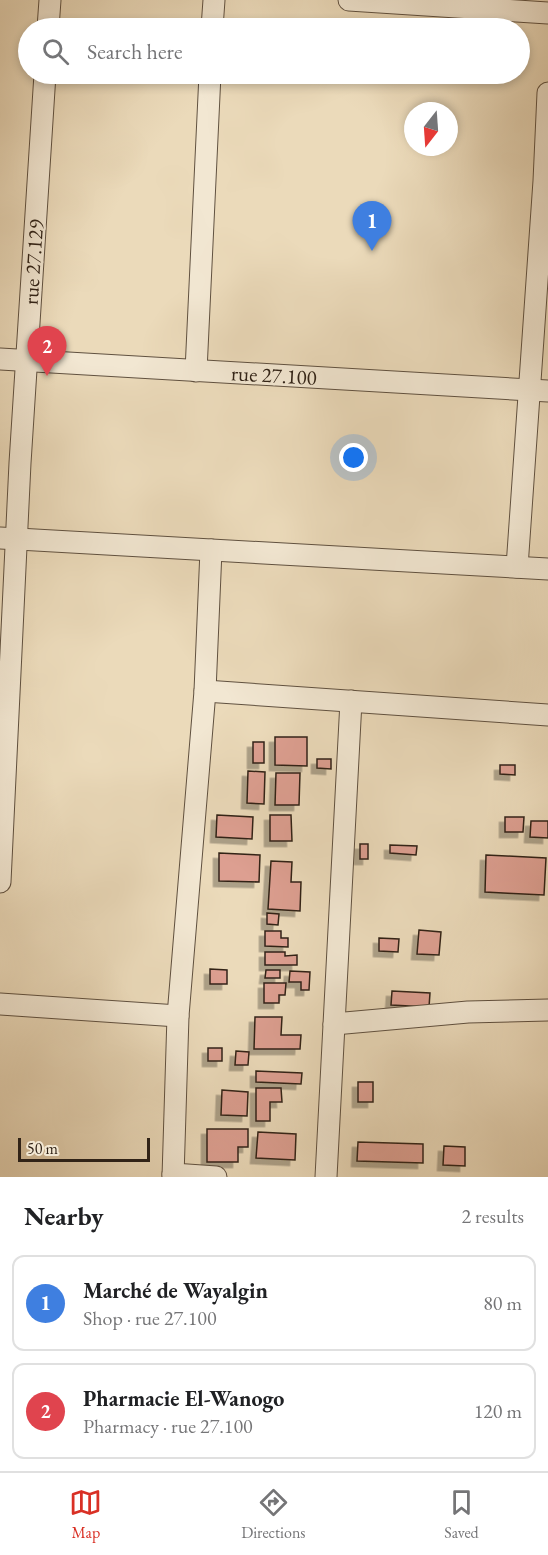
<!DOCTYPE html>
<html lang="en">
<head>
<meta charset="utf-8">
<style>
  :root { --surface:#fff; --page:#f6f6f6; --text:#202124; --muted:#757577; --line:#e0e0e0; --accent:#d93025 }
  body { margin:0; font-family:"EB Garamond",serif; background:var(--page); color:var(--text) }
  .compass { position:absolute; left:404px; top:102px; width:54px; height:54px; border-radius:50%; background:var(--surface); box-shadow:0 3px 9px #0003; rotate:197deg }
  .scale { position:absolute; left:18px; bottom:15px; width:132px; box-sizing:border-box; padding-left:6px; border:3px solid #312317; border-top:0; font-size:16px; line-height:21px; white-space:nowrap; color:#312317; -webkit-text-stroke:4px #f2e7d2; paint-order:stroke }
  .you { position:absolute; left:354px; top:458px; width:21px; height:21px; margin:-15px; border:4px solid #fff; border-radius:50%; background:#1a73e8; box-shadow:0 0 0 9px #1a73e833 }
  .badge { display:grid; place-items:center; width:39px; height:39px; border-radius:50%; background:var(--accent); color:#fff; font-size:20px; font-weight:700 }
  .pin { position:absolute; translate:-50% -50px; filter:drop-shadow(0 2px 3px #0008) }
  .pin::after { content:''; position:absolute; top:32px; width:21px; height:18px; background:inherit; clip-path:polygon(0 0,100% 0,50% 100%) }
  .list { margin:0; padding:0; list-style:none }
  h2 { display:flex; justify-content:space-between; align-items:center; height:78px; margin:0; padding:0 24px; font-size:26px }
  h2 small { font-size:20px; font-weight:400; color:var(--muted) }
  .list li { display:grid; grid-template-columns:39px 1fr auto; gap:18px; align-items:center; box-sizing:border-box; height:96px; margin:0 12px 12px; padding:0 12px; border:2px solid var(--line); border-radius:12px }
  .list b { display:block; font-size:22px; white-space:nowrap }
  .list p { margin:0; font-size:20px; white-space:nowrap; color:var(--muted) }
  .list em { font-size:20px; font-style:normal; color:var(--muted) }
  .icon { flex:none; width:33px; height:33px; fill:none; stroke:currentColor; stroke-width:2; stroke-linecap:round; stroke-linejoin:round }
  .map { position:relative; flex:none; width:548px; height:1177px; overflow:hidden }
  .search { position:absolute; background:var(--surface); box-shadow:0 3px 9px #0003; left:18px; right:18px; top:18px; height:66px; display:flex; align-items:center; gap:15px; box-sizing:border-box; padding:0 21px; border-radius:33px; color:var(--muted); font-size:22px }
  .sheet { height:294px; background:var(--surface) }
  nav { display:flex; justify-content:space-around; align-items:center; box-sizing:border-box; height:84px; border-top:2px solid var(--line); background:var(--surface); font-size:16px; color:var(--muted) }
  nav a { display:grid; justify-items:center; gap:3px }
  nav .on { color:var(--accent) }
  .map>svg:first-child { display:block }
  .building { fill:#dd9f91; stroke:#312317; stroke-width:1.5; filter:url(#shadow) }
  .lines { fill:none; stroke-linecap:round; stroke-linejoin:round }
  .street-casing { stroke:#605140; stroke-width:23 }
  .street { stroke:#f2e7d2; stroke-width:21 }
  .labels { text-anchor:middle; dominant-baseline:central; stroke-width:4.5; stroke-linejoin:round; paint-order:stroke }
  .street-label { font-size:21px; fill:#312317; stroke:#f2e7d2 }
</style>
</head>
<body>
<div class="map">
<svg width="548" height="1177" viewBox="0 0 548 1177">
  <defs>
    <filter id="shadow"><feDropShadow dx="-5.5" dy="5.5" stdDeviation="0" flood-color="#0004"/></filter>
  </defs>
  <rect width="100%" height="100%" fill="#ebdaba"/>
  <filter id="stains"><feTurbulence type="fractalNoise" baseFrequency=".00333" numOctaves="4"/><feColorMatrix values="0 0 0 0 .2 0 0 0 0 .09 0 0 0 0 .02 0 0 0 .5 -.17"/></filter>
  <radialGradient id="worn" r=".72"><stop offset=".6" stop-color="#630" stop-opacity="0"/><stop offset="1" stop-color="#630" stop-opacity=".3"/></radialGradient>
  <g class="building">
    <path d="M 275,737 L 307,737 L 307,766 L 275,765 Z"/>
    <rect x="253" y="742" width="11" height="21"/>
    <path d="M 317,759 L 331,759 L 331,769 L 317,768 Z"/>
    <path d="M 500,765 L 515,765 L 515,775 L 500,774 Z"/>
    <path d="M 248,771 L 265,772 L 264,804 L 247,803 Z"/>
    <path d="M 276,773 L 300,773 L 299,805 L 275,805 Z"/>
    <path d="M 217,815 L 253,817 L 252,839 L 216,837 Z"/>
    <path d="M 270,815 L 291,815 L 292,841 L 270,841 Z"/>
    <path d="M 505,817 L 524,817 L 523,832 L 505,832 Z"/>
    <path d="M 531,821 L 548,821 L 548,838 L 530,837 Z"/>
    <rect x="360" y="844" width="8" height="15"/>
    <path d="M 390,845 L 417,846 L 416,855 L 390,853 Z"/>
    <path d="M 219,853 L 260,855 L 259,882 L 219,881 Z"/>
    <path d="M 486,855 L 546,858 L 544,895 L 485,892 Z"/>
    <path d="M 271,861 L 292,862 L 291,882 L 301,882 L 300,911 L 268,909 Z"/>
    <path d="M 267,913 L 279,914 L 278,925 L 267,924 Z"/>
    <path d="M 419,930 L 441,932 L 439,955 L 417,954 Z"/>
    <path d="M 265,931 L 281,931 L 281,938 L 288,938 L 288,947 L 265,946 Z"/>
    <path d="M 379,938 L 399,939 L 398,952 L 379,951 Z"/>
    <path d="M 265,952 L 285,952 L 285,956 L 297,955 L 297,965 L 265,965 Z"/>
    <path d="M 210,969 L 227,970 L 227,984 L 210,984 Z"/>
    <path d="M 266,970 L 280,970 L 280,978 L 265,978 Z"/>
    <path d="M 290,971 L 310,972 L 309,990 L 301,990 L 301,982 L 289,982 Z"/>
    <path d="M 264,983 L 286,983 L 285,995 L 279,995 L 279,1003 L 264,1003 Z"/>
    <path d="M 392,991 L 430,993 L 429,1007 L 391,1005 Z"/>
    <path d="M 255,1017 L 282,1017 L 281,1035 L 301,1035 L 300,1049 L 254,1049 Z"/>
    <rect x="208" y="1048" width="14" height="13"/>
    <path d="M 236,1051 L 249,1052 L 248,1065 L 235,1065 Z"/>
    <path d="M 256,1071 L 302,1073 L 301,1084 L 256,1082 Z"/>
    <rect x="358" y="1082" width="15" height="20"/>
    <path d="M 256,1088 L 281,1088 L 282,1102 L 270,1102 L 270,1121 L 256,1121 Z"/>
    <path d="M 222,1090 L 248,1092 L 247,1116 L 221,1115 Z"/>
    <path d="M 207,1129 L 248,1129 L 248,1147 L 238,1147 L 238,1162 L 207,1162 Z"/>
    <path d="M 258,1132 L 296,1134 L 295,1160 L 256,1158 Z"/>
    <path d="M 358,1142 L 423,1144 L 423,1163 L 357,1161 Z"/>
    <path d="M 444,1146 L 465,1147 L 465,1166 L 443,1165 Z"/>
  </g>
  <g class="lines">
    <g class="street-casing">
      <g id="street">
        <path d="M 349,0 L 548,13"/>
        <path d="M 48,28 L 50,0"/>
        <path d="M 212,28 L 214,0"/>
        <path d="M 0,359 L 548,391"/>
        <path d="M 196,371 L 210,74"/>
        <path d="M 0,538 L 548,569"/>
        <path d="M 517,567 L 544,181 L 548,93"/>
        <path d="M 205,691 L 548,715"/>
        <path d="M 0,882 L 20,463 L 45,74"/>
        <path d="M 0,1004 L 178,1016"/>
        <path d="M 334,1024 L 468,1012 L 548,1010"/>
        <path d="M 173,1174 L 216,1177"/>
        <path d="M 173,1177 L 178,1016 L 205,691 L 211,550"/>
        <path d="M 326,1177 L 351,701"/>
      </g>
    </g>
    <use href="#street" class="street"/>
  </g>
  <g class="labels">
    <g class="street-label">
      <text transform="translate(33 262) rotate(-86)">rue 27.129</text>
      <text transform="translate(274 375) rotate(3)">rue 27.100</text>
    </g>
  </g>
  <rect width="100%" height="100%" filter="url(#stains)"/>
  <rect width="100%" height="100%" fill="url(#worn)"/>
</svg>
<svg class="compass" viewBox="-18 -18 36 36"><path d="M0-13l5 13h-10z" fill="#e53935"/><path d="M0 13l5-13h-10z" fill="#757577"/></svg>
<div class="scale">50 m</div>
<div class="you"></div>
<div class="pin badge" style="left:372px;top:251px;background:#3f7fe0">1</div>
<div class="pin badge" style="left:47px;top:376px;background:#e0444e">2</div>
<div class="search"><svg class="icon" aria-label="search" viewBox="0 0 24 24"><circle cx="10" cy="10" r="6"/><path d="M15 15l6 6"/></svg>Search here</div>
</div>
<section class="sheet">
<h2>Nearby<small>2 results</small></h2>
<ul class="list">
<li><span class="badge" style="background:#3f7fe0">1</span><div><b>Marché de Wayalgin</b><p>Shop · rue 27.100</p></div><em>80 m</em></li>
<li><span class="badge" style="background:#e0444e">2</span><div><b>Pharmacie El-Wanogo</b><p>Pharmacy · rue 27.100</p></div><em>120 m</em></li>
</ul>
</section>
<nav>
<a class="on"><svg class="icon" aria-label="map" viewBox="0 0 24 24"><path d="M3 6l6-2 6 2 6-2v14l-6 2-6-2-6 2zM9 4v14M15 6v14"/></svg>Map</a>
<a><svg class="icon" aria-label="directions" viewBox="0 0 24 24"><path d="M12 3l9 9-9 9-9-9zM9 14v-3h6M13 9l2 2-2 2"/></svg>Directions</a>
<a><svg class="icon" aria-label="saved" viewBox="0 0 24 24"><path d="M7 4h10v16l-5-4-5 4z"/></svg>Saved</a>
</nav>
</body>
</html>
